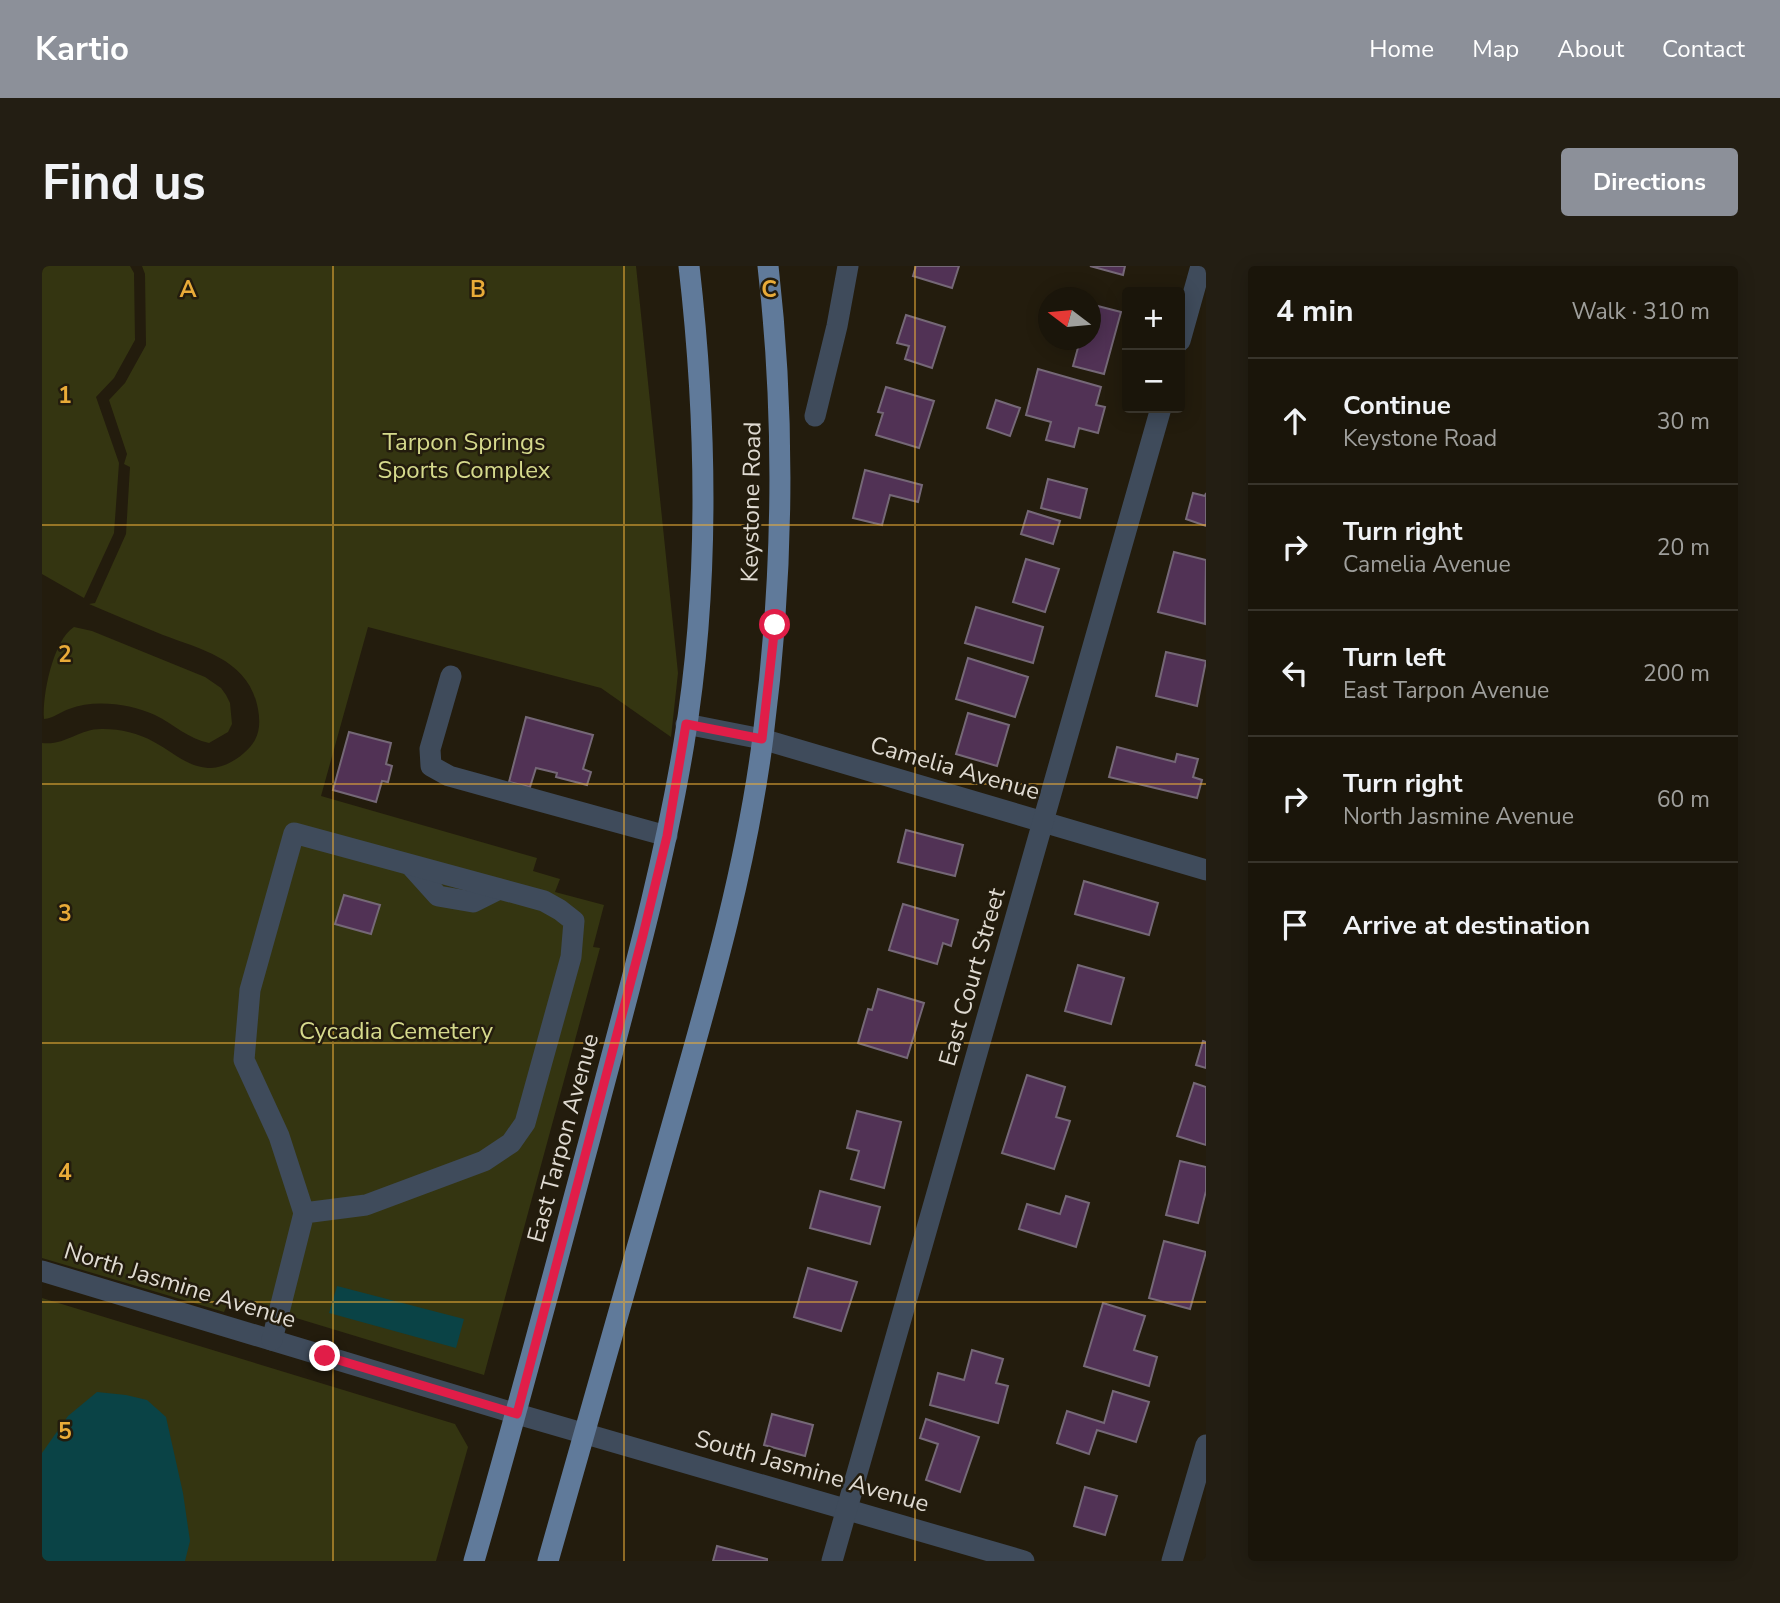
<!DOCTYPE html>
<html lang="en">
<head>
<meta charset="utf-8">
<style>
  :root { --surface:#1a150a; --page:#231e13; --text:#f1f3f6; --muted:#9f9f9c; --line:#38342b; --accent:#8c9099 }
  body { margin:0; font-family:"Nunito Sans",sans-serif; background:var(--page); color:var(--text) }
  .controls { position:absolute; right:21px; top:21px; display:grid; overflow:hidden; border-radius:7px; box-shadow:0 4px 18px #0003 }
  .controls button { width:63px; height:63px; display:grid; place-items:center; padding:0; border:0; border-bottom:2px solid var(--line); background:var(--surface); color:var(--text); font:35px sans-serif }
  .compass { position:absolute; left:996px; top:21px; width:63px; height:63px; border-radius:50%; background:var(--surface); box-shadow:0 4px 18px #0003; rotate:286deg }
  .stop { position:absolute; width:21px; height:21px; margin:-16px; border:5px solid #e11d48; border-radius:50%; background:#fff }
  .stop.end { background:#e11d48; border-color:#fff; box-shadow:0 2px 7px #0008 }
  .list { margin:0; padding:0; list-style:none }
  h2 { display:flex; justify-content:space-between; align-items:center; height:91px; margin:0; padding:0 28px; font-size:30px }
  h2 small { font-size:23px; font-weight:400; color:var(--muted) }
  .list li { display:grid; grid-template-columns:46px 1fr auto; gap:21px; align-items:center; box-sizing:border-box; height:126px; padding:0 28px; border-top:2px solid var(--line) }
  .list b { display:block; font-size:26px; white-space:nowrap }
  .list p { margin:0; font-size:23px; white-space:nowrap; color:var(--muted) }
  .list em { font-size:23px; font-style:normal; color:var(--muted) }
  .icon { flex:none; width:38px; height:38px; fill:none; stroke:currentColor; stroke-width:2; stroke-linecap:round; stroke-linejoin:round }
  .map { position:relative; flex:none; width:1164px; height:1295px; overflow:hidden; border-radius:7px }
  header { display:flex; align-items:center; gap:42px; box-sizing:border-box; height:98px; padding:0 35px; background:var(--accent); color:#fff }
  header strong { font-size:33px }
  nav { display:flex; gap:38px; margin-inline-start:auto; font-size:24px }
  .intro { display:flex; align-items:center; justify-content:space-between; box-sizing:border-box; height:168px; padding:0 42px }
  h1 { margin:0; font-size:49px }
  .button { padding:18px 32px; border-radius:7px; background:var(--accent); color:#fff; font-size:24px; font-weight:700 }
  main { display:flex; gap:42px; padding:0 42px }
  aside { flex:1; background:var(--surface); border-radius:7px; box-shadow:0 4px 18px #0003 }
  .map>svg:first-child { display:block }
  .green { fill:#343511 }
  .water { fill:#0a4346 }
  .building { fill:#513255; stroke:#756877; stroke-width:2 }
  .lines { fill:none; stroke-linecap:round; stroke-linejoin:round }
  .minor { stroke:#3f4b5b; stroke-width:21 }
  .major { stroke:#607a9a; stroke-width:21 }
  .route { stroke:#e11d48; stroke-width:9 }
  .grid { fill:none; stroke:#e9ab38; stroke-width:2; stroke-opacity:0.55 }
  .labels { text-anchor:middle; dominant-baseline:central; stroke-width:5; stroke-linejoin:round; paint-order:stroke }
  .park-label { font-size:24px; fill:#d5d98c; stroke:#231c0d }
  .street-label { font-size:24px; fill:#dfdad1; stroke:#231c0d }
  .grid-label { font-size:23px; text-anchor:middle; font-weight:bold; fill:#e9ab38; stroke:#231c0d; stroke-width:5; stroke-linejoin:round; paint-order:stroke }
</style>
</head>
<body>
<header>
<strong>Kartio</strong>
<nav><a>Home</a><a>Map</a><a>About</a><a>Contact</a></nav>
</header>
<div class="intro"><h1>Find us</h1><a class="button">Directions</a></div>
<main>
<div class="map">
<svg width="1164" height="1295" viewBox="0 0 1164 1295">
  <rect width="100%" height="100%" fill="#231c0d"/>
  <g class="green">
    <path d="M 0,0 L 88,0 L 92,7 L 93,74 L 72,112 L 54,131 L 77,197 L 72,267 L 42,332 L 0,308 Z"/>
    <path d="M 100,0 L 594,0 L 636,407 L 629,471 L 559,422 L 326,361 L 279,530 L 495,592 L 491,605 L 518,613 L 513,626 L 562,639 L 551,681 L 558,682 L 442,1109 L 188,1032 L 182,1046 L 0,992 L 0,477 C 23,480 38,462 61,463 C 79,463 96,467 112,476 C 131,486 146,502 169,502 C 185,502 206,487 213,474 C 218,464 218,454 216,443 C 207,394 161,384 121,369 C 96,359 71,348 47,338 L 53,337 L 84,268 L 88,201 L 82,198 L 85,188 L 67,134 L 83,117 L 104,79 L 103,8 Z"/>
    <path d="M 32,361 L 50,365 L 163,411 L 179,422 L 184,429 L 188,437 L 190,458 L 186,466 L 167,477 C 147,473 131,458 113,449 C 88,438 53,433 27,443 C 18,446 12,452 2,453 C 0,430 11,374 32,361 Z"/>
    <path d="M 0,1032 L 413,1158 L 426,1181 L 394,1295 L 0,1295 Z"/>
  </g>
  <g class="water">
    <path d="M 295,1020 L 422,1053 L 414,1082 L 287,1047 Z"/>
    <path d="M 55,1126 L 84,1129 L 105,1134 L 124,1151 L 141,1227 L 148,1275 L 143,1295 L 0,1295 L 0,1187 L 26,1150 Z"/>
  </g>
  <g class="building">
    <path d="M 874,0 L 917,0 L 910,22 L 871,10 Z"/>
    <path d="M 1048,0 L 1083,0 L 1081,9 Z"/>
    <path d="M 1048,38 L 1079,46 L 1062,108 L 1031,100 L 1037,78 L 1024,74 L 1048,74 Z"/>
    <path d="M 864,49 L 903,61 L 890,102 L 863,93 L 867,80 L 855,77 Z"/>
    <path d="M 996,103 L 1059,121 L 1054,139 L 1063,141 L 1056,167 L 1037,162 L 1032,181 L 1004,174 L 1009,156 L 984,149 Z"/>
    <path d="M 844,121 L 892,135 L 877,182 L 834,169 L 841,147 L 836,146 Z"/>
    <path d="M 954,134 L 978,142 L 968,170 L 945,162 Z"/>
    <path d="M 823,204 L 880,219 L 876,236 L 848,229 L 840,259 L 811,252 Z"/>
    <path d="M 1006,213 L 1045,223 L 1038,252 L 999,242 Z"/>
    <path d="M 1151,227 L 1163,230 L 1164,227 L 1164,260 L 1144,253 Z"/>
    <path d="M 986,245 L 1018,255 L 1011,278 L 979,268 Z"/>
    <path d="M 1132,286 L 1164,294 L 1163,358 L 1116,346 Z"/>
    <path d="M 984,293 L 1017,303 L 1003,346 L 971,336 Z"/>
    <path d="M 934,341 L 1001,361 L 991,397 L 923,377 Z"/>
    <path d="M 1124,386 L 1164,395 L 1155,440 L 1114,430 Z"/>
    <path d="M 926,392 L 986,411 L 973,451 L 914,433 Z"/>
    <path d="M 926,447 L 967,459 L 955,500 L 914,488 Z"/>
    <path d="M 484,451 L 551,469 L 541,503 L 549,506 L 545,519 L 514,511 L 515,507 L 494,502 L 488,521 L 467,516 Z"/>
    <path d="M 307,466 L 349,477 L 344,498 L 350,500 L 346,516 L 340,515 L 334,536 L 291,524 Z"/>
    <path d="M 1075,481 L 1133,496 L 1135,488 L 1156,493 L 1151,511 L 1160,514 L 1155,532 L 1067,511 Z"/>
    <path d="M 864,564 L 921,579 L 913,610 L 856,596 Z"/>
    <path d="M 1042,615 L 1116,637 L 1107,669 L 1033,648 Z"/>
    <path d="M 302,629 L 338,639 L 329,668 L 293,658 Z"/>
    <path d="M 861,638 L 916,654 L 909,680 L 901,677 L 895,698 L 847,684 Z"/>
    <path d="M 1036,699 L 1082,712 L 1069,758 L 1023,745 Z"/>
    <path d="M 836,723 L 882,737 L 865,792 L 816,777 L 826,743 L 830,744 Z"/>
    <path d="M 1161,775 L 1164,776 L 1164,802 L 1154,799 Z"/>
    <path d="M 985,809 L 1023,821 L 1014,851 L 1028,855 L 1012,903 L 960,887 Z"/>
    <path d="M 1152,817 L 1164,821 L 1164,879 L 1135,870 Z"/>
    <path d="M 815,845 L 859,856 L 842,922 L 809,913 L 817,885 L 805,882 Z"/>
    <path d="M 1138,895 L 1164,901 L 1164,925 L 1156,957 L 1124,949 Z"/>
    <path d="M 778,925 L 838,941 L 828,978 L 768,962 Z"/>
    <path d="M 1024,930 L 1047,937 L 1034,981 L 977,963 L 985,938 L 1018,948 Z"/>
    <path d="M 1122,975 L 1164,986 L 1148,1043 L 1107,1032 Z"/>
    <path d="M 766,1002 L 815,1016 L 799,1065 L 752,1051 Z"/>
    <path d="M 1061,1037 L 1103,1050 L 1092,1084 L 1115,1091 L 1107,1120 L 1042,1100 Z"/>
    <path d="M 930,1084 L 961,1093 L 954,1117 L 966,1120 L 956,1157 L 888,1139 L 896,1107 L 922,1114 Z"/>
    <path d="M 1071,1125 L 1107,1136 L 1094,1176 L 1055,1164 L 1047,1188 L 1015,1177 L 1025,1145 L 1062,1157 Z"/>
    <path d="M 730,1148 L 771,1159 L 763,1190 L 722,1179 Z"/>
    <path d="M 884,1153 L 937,1171 L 918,1226 L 884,1214 L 896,1178 L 878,1172 Z"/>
    <path d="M 1043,1221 L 1075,1230 L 1063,1269 L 1032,1260 Z"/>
    <path d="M 675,1280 L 725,1293 L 725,1295 L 671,1295 Z"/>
  </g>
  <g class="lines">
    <g class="minor">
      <path d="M 1138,75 L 1159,0"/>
      <path d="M 773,150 L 795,60 L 806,0"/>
      <path d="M 409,410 L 388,483 L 389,500 L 407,510 L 625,570"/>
      <path d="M 644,458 L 720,473 L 1164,604"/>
      <path d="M 369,600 L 396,630 L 431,636 L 457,623"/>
      <path d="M 0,1005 L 475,1148 L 982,1295"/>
      <path d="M 230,1074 L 262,947 L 237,870 L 202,794 L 208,724 L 252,567 L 502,635 L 518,644 L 532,655 L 529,691 L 483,857 L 469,877 L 442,895 L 324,939 L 262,947"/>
      <path d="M 790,1295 L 1119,142"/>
      <path d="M 1130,1295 L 1164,1179"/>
    </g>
    <g class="major">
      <path d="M 432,1295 C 473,1154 510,1013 548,872 C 582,741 620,611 642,477 C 668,320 665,157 647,0"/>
      <path d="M 506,1295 C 548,1152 588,1009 628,866 C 665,736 704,605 721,471 C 741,315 744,157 726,0"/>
    </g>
  </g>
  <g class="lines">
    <path class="route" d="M 283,1090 L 475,1148 L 601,669 L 625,570 L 644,458 L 720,473 L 733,359"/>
  </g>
  <path class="grid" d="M 291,0 L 291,1295M 582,0 L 582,1295M 873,0 L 873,1295M 0,259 L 1164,259M 0,518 L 1164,518M 0,777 L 1164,777M 0,1036 L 1164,1036"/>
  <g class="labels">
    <g class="park-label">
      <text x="422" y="176">Tarpon Springs<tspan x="422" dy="28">Sports Complex</tspan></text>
      <text x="354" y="765">Cycadia Cemetery</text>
    </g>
    <g class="street-label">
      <text transform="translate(709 236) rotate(-89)">Keystone Road</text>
      <text transform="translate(913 502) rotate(16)">Camelia Avenue</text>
      <text transform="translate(930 711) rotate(-74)">East Court Street</text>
      <text transform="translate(521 872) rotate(-75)">East Tarpon Avenue</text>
      <text transform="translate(138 1019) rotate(17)">North Jasmine Avenue</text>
      <text transform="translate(770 1205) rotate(16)">South Jasmine Avenue</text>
    </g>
  </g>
  <g class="grid-label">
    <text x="146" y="31">A</text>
    <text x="436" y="31">B</text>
    <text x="727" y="31">C</text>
    <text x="23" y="137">1</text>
    <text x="23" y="396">2</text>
    <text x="23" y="655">3</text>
    <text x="23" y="914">4</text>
    <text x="23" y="1173">5</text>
  </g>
</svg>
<div class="controls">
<button>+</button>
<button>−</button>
</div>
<svg class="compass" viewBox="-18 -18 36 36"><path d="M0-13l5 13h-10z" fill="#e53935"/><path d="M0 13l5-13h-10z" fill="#9f9f9c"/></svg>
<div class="stop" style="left:733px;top:359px"></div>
<div class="stop end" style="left:283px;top:1090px"></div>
</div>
<aside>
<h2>4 min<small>Walk · 310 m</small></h2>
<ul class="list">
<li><svg class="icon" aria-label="ahead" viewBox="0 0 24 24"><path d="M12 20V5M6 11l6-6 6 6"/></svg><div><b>Continue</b><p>Keystone Road</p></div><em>30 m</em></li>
<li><svg class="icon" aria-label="right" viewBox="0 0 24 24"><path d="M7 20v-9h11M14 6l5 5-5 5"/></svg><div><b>Turn right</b><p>Camelia Avenue</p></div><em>20 m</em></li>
<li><svg class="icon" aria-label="left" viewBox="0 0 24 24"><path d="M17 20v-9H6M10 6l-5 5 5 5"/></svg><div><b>Turn left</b><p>East Tarpon Avenue</p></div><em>200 m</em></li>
<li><svg class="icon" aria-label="right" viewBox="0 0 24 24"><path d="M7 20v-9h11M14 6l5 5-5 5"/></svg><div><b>Turn right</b><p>North Jasmine Avenue</p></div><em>60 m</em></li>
<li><svg class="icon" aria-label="arrive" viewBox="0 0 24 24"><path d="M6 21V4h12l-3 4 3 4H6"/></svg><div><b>Arrive at destination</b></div></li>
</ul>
</aside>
</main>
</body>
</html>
